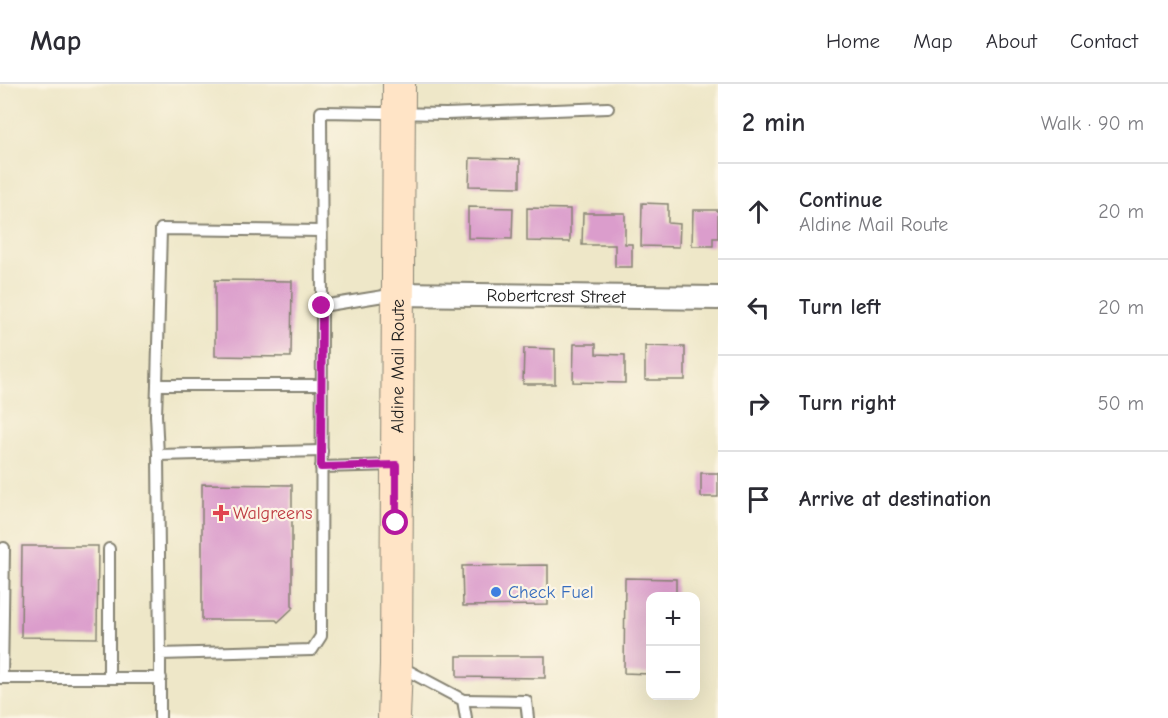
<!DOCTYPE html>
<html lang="en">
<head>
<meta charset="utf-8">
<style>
  :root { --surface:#fff; --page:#f7f7f7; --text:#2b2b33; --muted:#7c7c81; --line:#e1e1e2 }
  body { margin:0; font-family:"Comic Neue",sans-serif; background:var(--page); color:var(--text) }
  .controls { position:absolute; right:18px; bottom:18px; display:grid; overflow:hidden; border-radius:12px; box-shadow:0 6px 24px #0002 }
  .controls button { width:54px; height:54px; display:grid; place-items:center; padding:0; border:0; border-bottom:2px solid var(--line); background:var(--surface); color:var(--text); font:30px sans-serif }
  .stop { position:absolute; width:18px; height:18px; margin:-14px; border:4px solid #b5179e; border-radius:50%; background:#fff }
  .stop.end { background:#b5179e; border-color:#fff; box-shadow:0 2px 6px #0008 }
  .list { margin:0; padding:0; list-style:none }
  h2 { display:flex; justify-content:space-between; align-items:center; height:78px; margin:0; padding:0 24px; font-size:26px }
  h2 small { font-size:20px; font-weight:400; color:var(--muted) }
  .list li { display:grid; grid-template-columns:39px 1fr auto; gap:18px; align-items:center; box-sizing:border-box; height:96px; padding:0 24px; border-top:2px solid var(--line) }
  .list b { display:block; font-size:22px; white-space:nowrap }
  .list p { margin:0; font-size:20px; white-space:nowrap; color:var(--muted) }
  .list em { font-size:20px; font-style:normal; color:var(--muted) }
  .icon { flex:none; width:33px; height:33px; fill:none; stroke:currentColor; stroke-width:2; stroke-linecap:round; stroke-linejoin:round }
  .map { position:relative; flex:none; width:718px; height:634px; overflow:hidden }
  header { display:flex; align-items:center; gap:36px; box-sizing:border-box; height:84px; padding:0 30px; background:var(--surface); border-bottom:2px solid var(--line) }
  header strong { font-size:28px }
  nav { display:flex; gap:33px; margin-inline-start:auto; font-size:21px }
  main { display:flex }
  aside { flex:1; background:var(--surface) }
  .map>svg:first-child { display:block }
  .building { fill:#db9dcc }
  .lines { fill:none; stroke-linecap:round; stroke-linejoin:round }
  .service-casing { stroke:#858272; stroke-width:14 }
  .minor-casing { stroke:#858272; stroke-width:26 }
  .secondary-casing { stroke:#858272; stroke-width:34 }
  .service { stroke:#fff; stroke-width:10 }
  .minor { stroke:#fff; stroke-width:22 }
  .secondary { stroke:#ffe4c6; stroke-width:32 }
  .route { stroke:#b5179e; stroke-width:8 }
  .health-dot { fill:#e0444e; stroke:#fcf5e5; stroke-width:2 }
  .shop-dot { fill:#3f7fe0; stroke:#fcf5e5; stroke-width:2 }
  .labels { text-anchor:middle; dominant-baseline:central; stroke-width:4.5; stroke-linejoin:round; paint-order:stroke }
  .street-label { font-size:18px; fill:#1c1c1c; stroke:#fcf5e5 }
  .health-label { font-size:18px; fill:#be3a42; stroke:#fcf5e5; text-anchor:start }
  .shop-label { font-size:18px; fill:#366cbe; stroke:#fcf5e5; text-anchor:start }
</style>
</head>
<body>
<header>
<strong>Map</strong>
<nav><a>Home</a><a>Map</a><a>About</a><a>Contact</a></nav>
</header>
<main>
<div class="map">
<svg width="718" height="634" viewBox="0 0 718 634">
  <rect width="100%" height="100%" fill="#fcf5e5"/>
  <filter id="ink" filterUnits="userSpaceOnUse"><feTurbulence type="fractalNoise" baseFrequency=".0167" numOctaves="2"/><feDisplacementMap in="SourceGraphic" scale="12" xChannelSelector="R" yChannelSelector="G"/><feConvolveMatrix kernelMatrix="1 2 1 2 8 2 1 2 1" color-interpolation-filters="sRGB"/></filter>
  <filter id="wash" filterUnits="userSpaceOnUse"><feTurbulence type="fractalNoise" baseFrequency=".008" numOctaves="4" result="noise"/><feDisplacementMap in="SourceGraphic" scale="24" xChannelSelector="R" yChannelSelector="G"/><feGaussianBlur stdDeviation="1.35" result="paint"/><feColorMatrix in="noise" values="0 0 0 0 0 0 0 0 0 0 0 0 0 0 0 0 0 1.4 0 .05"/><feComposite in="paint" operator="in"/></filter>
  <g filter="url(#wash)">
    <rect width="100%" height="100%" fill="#eee7c8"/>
    <g id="blocks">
      <g class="building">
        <path d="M 470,74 L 520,75 L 520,103 L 469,102 Z"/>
        <path d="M 642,119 L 668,120 L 668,139 L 680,140 L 679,163 L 641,162 Z"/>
        <path d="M 468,123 L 513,124 L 512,155 L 468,154 Z"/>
        <path d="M 527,124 L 570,125 L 570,158 L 527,157 Z"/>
        <path d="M 693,126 L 718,126 L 718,154 L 713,154 L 713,162 L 692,162 Z"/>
        <path d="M 583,129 L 625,129 L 625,160 L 632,160 L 632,183 L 615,183 L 615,161 L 582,161 Z"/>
        <path d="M 215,196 L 292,197 L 291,273 L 215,272 Z"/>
        <path d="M 574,260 L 596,260 L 596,270 L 625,271 L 625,299 L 573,298 Z"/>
        <path d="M 645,262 L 685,263 L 685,296 L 645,296 Z"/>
        <path d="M 524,264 L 555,265 L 555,300 L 523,300 Z"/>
        <rect x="701" y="389" width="17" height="24"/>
        <path d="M 202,400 L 292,401 L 292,521 L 294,523 L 278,538 L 276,536 L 202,536 Z"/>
        <path d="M 22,462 L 98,462 L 97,554 L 21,553 Z"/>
        <path d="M 548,481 L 548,521 L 463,522 L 462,482 Z"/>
        <path d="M 625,494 L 676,495 L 676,512 L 650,512 L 650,590 L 624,589 Z"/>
        <path d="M 457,572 L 545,572 L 545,594 L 457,593 Z"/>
      </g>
    </g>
  </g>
  <g filter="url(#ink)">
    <use href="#blocks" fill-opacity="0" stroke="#858272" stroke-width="1.5"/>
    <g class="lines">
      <g class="service-casing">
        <g id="service">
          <path d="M 322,222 L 321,28 L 446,30 L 608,24"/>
          <path d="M 157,301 L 161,145 L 321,147"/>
          <path d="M 158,371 L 156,331 L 157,301 L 321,301"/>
          <path d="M 321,383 L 396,381"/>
          <path d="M 109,465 L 109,593"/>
          <path d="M 160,570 L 158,371 L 322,367"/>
          <path d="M 399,582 L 463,616 L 466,634"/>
          <path d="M 0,594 L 161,594"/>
          <path d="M 2,594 L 4,464"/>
          <path d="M 463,616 L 526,617 L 528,634"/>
          <path d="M 160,634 L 160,570 L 312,566 L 321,552 L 322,222 L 396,210"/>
        </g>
      </g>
      <g class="minor-casing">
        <g id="minor">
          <path id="s1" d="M 396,210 L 718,214"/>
        </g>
      </g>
      <g class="secondary-casing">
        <g id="secondary">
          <path id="s2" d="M 394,634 L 396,580 L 399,0"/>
        </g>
      </g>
      <use href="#service" class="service"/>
      <use href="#minor" class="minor"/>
      <use href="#secondary" class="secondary"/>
    </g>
  </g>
  <g class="lines" filter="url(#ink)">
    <path class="route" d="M 322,222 L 321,383 L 396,381 L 396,439"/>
  </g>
  <path class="health-dot" d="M218 420h6v6h6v6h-6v6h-6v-6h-6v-6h6z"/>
  <circle class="shop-dot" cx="496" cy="508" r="6"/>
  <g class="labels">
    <g class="street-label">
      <text stroke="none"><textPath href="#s1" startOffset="160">Robertcrest Street</textPath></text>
      <text stroke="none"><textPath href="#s2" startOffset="352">Aldine Mail Route</textPath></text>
    </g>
    <g class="health-label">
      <text x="233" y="429">Walgreens</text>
    </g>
    <g class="shop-label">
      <text x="508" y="508">Check Fuel</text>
    </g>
  </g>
</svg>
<div class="controls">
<button>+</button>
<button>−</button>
</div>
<div class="stop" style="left:396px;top:439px"></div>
<div class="stop end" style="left:322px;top:222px"></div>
</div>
<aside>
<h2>2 min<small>Walk · 90 m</small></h2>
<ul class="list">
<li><svg class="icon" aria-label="ahead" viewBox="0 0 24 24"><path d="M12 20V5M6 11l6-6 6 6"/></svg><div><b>Continue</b><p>Aldine Mail Route</p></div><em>20 m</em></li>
<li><svg class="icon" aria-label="left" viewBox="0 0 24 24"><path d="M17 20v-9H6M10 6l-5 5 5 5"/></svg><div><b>Turn left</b></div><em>20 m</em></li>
<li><svg class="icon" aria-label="right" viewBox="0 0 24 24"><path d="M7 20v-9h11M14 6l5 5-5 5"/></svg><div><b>Turn right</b></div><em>50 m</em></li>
<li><svg class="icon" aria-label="arrive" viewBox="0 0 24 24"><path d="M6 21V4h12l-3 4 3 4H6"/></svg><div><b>Arrive at destination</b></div></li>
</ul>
</aside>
</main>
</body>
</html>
